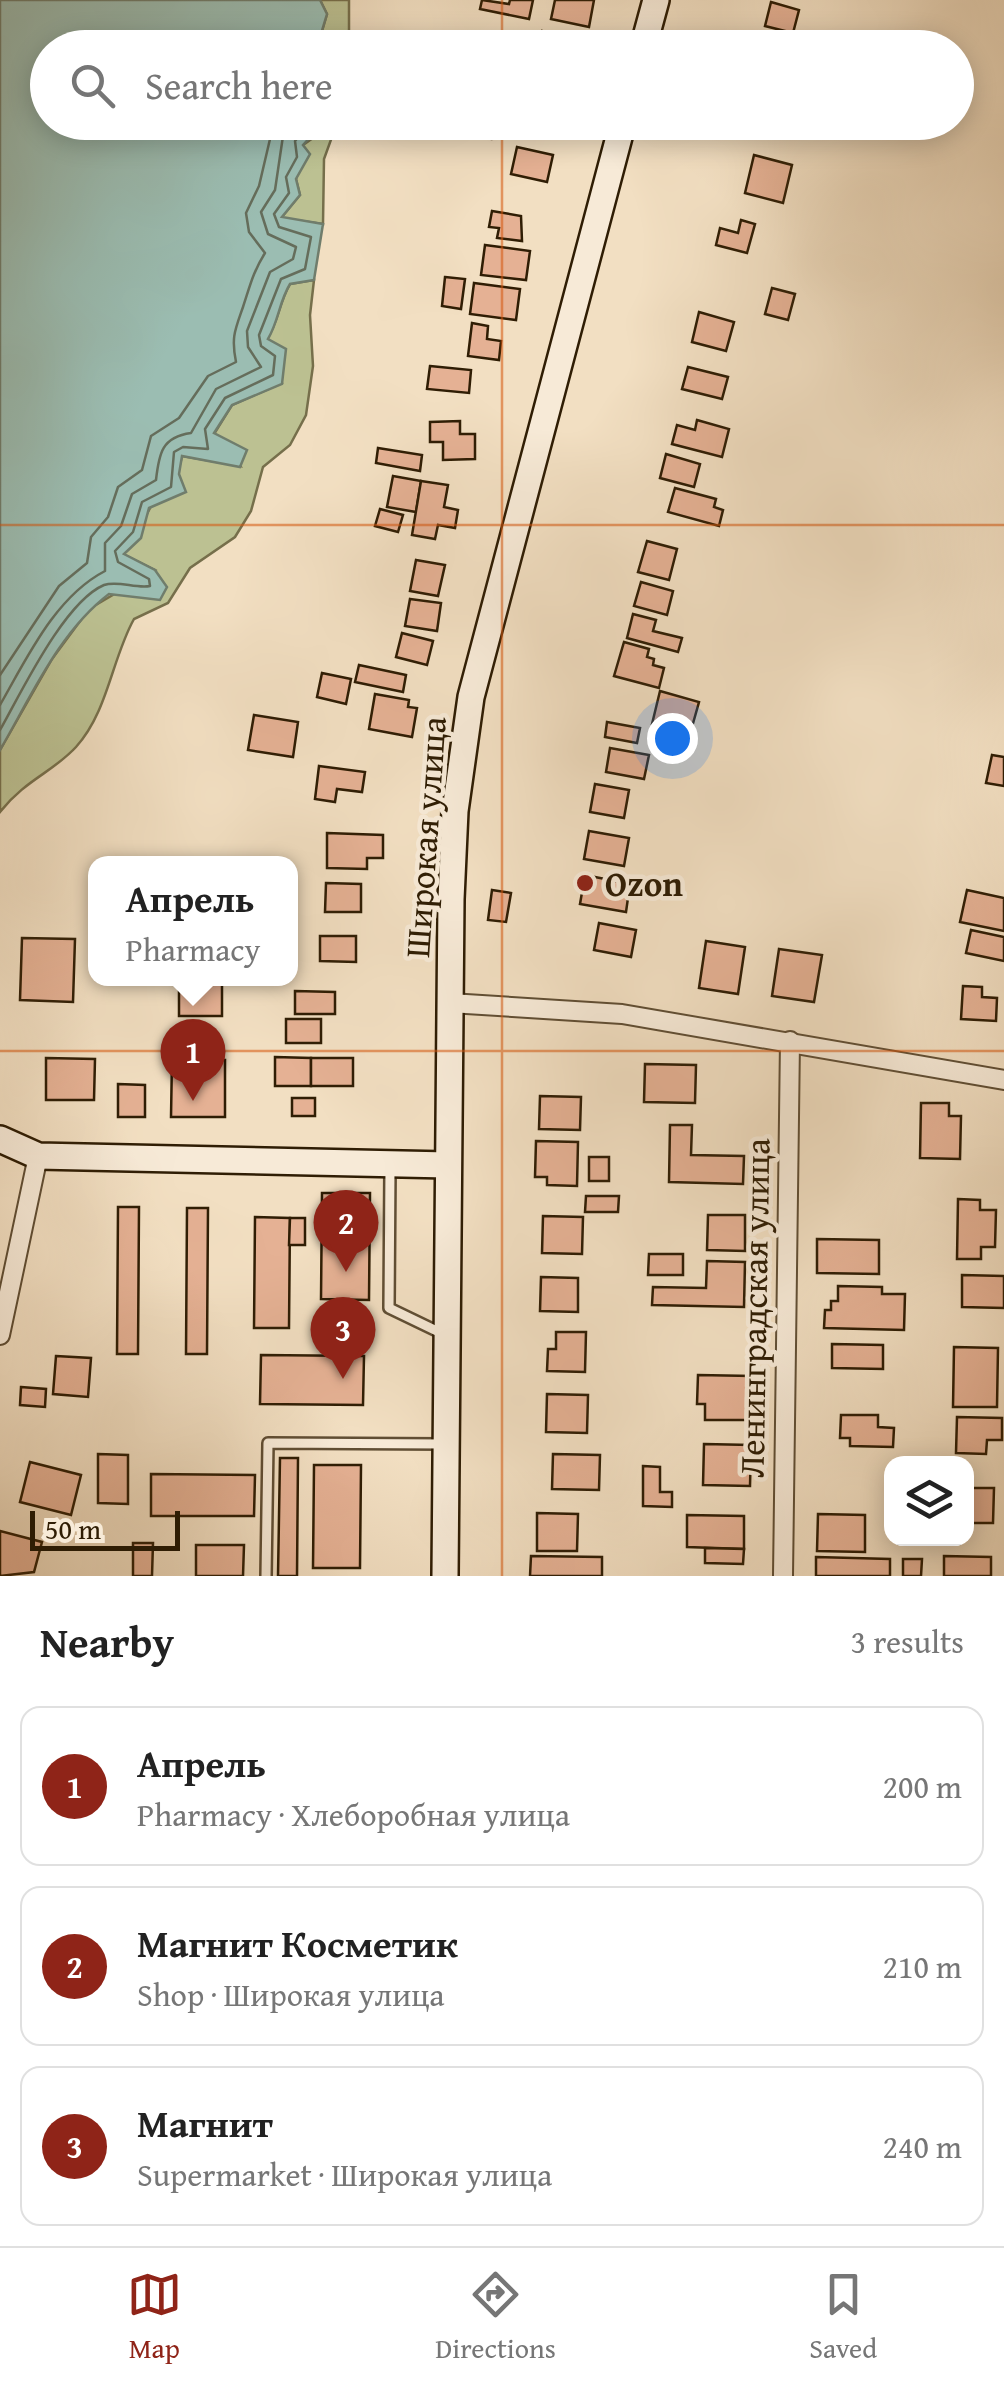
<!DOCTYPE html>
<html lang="en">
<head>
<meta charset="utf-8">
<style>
  :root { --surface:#fff; --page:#f2f2f2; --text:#222; --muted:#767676; --line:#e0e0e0; --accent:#8f2418 }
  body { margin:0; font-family:"Gentium Book Plus",serif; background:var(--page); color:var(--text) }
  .controls { position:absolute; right:30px; bottom:30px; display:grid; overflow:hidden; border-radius:20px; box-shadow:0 5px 25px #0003 }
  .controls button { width:90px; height:90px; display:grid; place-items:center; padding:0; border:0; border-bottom:2px solid var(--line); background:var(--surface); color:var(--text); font:50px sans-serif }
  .scale { position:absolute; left:30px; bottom:25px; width:150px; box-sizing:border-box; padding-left:10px; border:5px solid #2f1d04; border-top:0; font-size:28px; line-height:35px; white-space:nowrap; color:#2f1d04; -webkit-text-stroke:8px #f7ead7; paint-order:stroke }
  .you { position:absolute; left:672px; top:738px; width:35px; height:35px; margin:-25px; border:8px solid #fff; border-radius:50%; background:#1a73e8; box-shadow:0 0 0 15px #1a73e833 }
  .badge { display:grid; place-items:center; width:65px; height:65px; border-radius:50%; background:var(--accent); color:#fff; font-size:32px; font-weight:700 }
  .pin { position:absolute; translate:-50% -82px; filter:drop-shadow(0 2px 5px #0008) }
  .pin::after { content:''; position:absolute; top:52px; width:35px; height:30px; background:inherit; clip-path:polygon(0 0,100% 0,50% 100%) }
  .popup { position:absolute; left:88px; top:856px; width:210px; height:130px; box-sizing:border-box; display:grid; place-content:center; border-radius:20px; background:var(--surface); filter:drop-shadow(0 2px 8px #0005); font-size:32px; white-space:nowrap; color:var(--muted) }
  .popup b { font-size:38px; color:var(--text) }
  .popup::after { content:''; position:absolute; left:50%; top:100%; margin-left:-20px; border:20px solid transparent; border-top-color:var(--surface) }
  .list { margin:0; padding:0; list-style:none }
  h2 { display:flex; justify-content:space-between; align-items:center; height:130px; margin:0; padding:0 40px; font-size:42px }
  h2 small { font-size:32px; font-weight:400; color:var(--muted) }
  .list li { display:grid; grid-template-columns:65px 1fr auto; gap:30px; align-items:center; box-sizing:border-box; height:160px; margin:0 20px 20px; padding:0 20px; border:2px solid var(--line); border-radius:20px }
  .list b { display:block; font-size:38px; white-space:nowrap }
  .list p { margin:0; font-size:32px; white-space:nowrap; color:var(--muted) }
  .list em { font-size:32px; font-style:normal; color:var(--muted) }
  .icon { flex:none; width:55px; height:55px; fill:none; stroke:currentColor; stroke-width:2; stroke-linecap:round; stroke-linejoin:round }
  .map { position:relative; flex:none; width:1004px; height:1576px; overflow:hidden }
  .search { position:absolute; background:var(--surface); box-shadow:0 5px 25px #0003; left:30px; right:30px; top:30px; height:110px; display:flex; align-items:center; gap:25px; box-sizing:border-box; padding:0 35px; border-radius:55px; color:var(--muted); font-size:38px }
  .sheet { height:670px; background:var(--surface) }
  nav { display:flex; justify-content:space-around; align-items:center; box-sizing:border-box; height:140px; border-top:2px solid var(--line); background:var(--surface); font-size:28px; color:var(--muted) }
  nav a { display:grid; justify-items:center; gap:5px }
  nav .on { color:var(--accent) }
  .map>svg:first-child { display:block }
  .green { fill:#bcc192; stroke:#766f4b; stroke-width:2.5 }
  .water { fill:#9bbdb2; stroke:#707d6c; stroke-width:2.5 }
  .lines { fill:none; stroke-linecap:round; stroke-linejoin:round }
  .shore { stroke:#656d5b; stroke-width:2.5 }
  .building { fill:#e5b194; stroke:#2f1d04; stroke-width:2.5 }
  .lane-casing { stroke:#604e34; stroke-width:14 }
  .street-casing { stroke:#604e34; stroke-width:22 }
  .secondary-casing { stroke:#2f1d04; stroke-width:30 }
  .lane { stroke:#f7ead7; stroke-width:9 }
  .street { stroke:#f7ead7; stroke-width:18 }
  .secondary { stroke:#f7ead7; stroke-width:25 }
  .grid { fill:none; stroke:#d6530b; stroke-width:2.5; stroke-opacity:0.55 }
  .poi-dot { fill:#8f2418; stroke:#f7ead7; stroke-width:4 }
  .labels { text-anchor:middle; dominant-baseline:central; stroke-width:9; stroke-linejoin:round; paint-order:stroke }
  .street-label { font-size:35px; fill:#2f1d04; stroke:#f7ead7 }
  .poi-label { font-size:35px; font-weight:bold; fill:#2f1d04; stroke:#f7ead7; text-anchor:start }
</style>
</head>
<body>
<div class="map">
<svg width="1004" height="1576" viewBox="0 0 1004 1576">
  <rect width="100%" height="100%" fill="#f2dfc2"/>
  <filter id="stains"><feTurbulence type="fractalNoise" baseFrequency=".002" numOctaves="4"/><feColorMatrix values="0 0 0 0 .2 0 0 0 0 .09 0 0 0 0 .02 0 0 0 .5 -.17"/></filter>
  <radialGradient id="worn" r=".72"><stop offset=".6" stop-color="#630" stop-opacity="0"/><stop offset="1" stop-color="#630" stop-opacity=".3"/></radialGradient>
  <g class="green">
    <path d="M 320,0 L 349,0 L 349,47 L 317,48 L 327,14 Z"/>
    <path d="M 323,123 L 337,123 L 324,159 L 323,224 L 281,218 L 300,195 L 296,179 L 303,145 L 316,136 Z"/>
    <path d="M 314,280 L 310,315 L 313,366 L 306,415 L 290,445 L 263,467 L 251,511 L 235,537 L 190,568 L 168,603 L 134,619 C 112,658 108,712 76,747 C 53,772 25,780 0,812 L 0,750 L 52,659 L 89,609 L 155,570 L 123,554 C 148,533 137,526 152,505 C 165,487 178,479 182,456 L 240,466 L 214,434 L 232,405 L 282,383 L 267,339 C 279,321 279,302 290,284 Z"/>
  </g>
  <path class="water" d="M 0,0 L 320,0 L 327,14 L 317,47 L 48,48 L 48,122 L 323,123 L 303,145 L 310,154 L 296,179 L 300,195 L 282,217 L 323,224 L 314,280 L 290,284 C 279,302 279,320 268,339 L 286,349 L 282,384 L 232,405 L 214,433 L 247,450 L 240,467 L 182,456 L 179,474 L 186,492 L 149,508 L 141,538 L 124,554 L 155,570 L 167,587 L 160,600 L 109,594 C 59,632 31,697 0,750 Z"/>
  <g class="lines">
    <g class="shore">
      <path d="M 0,675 L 59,586 L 87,563 L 91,537 L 108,517 L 118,487 L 142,470 L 151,436 L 179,418 L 208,376 L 236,362 C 231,337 235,330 243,307 C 250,286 253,272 265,253 L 249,232 L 246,213 L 259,186 L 274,122"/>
      <path d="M 0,705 C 27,658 55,597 105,571 L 105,543 L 121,526 L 132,494 L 156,480 C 159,453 162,437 191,433 L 216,389 L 261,367 L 248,347 L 247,331 L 270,272 L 293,259 L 296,247 L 268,234 L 261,212 L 275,190 L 283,136 L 296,122"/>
      <path d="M 0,730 C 21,693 64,602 104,585 C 118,580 136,589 150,586 L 149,579 L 118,562 L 115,551 L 133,532 L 142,502 L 171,487 L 174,452 L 183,447 L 208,449 L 205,429 L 225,398 L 273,375 L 275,356 L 261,346 L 259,335 L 281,279 L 305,269 L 311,237 L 279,227 L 274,214 L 289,193 L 286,177 L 297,157 L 295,141 L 312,122"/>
    </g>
  </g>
  <g class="building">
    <path d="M 482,0 L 509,4 L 510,0 L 533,0 L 529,19 L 480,9 Z"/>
    <path d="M 555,0 L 594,0 L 589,27 L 551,19 Z"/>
    <path d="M 771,2 L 799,10 L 793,33 L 765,26 Z"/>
    <path d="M 542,31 L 586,40 L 584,48 L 539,48 Z"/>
    <path d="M 491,122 L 513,122 L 514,137 L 492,139 Z"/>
    <path d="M 744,122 L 782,122 L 779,134 Z"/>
    <path d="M 517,147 L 553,155 L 547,182 L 511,174 Z"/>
    <path d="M 754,155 L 792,165 L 783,203 L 745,193 Z"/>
    <path d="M 492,211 L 521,216 L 522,241 L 497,238 L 499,228 L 489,227 Z"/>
    <path d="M 741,220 L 755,224 L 747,253 L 716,245 L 720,228 L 738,233 Z"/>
    <path d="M 485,245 L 530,251 L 526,280 L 481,275 Z"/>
    <path d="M 445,277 L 465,279 L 461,309 L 442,306 Z"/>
    <path d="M 474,283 L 520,289 L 516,320 L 470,314 Z"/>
    <path d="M 772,288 L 795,294 L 788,320 L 765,314 Z"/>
    <path d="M 699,312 L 734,322 L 726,351 L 692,342 Z"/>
    <path d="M 472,323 L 488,326 L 487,339 L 501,341 L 499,360 L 468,356 Z"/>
    <path d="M 430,366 L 471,370 L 469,393 L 427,389 Z"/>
    <path d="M 688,367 L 728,377 L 722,399 L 682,389 Z"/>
    <path d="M 697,420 L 729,429 L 722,457 L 672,444 L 677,425 L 695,430 Z"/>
    <path d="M 460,421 L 460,434 L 475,434 L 475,459 L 443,460 L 443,442 L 430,442 L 430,422 Z"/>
    <path d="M 378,448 L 422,455 L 420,471 L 376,463 Z"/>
    <path d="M 666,454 L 700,464 L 694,487 L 660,478 Z"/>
    <path d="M 393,476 L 421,481 L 416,512 L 387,507 Z"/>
    <path d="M 421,481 L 448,485 L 444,507 L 458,510 L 455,528 L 438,525 L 435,539 L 412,535 Z"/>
    <path d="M 675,488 L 716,499 L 714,507 L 723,510 L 719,526 L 668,512 Z"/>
    <path d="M 380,509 L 403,515 L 398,532 L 375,526 Z"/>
    <path d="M 647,541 L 677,549 L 669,580 L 638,572 Z"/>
    <path d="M 416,560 L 445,565 L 438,596 L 410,591 Z"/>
    <path d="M 641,582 L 673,591 L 667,615 L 634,606 Z"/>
    <path d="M 410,599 L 441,603 L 437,631 L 405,626 Z"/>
    <path d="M 633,614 L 656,620 L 653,631 L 682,638 L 678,652 L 627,638 Z"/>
    <path d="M 402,633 L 433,641 L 427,665 L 396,657 Z"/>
    <path d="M 624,642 L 649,649 L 647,657 L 654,659 L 653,665 L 664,668 L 659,688 L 614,676 Z"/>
    <path d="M 359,665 L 406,675 L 403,692 L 355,682 Z"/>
    <path d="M 322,673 L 351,679 L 346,704 L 317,697 Z"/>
    <path d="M 660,691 L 699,702 L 690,734 L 652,724 Z"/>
    <path d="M 375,694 L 409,700 L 408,707 L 417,708 L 412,737 L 369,729 Z"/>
    <path d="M 254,715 L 298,722 L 293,757 L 248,750 Z"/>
    <path d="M 607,722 L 640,728 L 637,743 L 605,737 Z"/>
    <path d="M 610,748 L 649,755 L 644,779 L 606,772 Z"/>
    <path d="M 992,755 L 1004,757 L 1004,786 L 986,783 Z"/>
    <path d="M 319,766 L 365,772 L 362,792 L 337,789 L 335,802 L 315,799 Z"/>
    <path d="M 595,784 L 629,790 L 624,818 L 590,812 Z"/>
    <path d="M 589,831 L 629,838 L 624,866 L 584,859 Z"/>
    <path d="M 327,833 L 383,835 L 383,858 L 367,858 L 367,869 L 327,868 Z"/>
    <path d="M 585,875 L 630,884 L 626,912 L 580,904 Z"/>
    <path d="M 326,883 L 361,884 L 361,912 L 325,912 Z"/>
    <path d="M 492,890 L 511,893 L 506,922 L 488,920 Z"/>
    <path d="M 967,890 L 1004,898 L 1004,931 L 960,922 Z"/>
    <path d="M 599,923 L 636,930 L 631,957 L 594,950 Z"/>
    <path d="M 971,930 L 1004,937 L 1004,961 L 966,953 Z"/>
    <path d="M 320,936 L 356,936 L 356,962 L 320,961 Z"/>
    <path d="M 22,938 L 75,939 L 73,1002 L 20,1000 Z"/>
    <path d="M 706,941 L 745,947 L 738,994 L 699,988 Z"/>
    <path d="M 779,949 L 822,955 L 814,1002 L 772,996 Z"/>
    <rect x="179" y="978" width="43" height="38"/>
    <path d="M 963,986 L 982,987 L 982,997 L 997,998 L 996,1021 L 961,1019 Z"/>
    <path d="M 295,991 L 335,992 L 335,1014 L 295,1014 Z"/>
    <rect x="286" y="1019" width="35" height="24"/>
    <path d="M 275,1057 L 311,1058 L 311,1086 L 275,1086 Z"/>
    <path d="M 46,1058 L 95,1059 L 94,1100 L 46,1100 Z"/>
    <rect x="311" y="1058" width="42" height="28"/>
    <path d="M 172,1059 L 225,1060 L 225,1117 L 171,1117 Z"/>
    <path d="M 645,1064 L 696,1065 L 695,1103 L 644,1102 Z"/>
    <path d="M 118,1084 L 145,1085 L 145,1117 L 118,1117 Z"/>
    <path d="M 540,1096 L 581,1097 L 580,1130 L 539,1129 Z"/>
    <rect x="292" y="1098" width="23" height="18"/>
    <path d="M 921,1103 L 949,1103 L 949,1116 L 961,1116 L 960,1159 L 920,1158 Z"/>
    <path d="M 670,1125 L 692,1125 L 691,1155 L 744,1156 L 743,1184 L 669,1182 Z"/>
    <path d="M 536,1141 L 578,1142 L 577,1186 L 547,1185 L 547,1177 L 535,1177 Z"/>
    <rect x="589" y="1157" width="20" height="24"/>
    <path d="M 322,1193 L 370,1193 L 369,1300 L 321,1299 Z"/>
    <path d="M 586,1196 L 619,1196 L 618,1212 L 585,1212 Z"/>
    <path d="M 958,1199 L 980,1200 L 980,1210 L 996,1210 L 995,1247 L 981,1247 L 981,1259 L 957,1259 Z"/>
    <path d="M 118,1207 L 139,1207 L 138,1354 L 117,1354 Z"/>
    <path d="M 187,1208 L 208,1208 L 207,1354 L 186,1354 Z"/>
    <path d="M 708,1215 L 745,1215 L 745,1251 L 707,1250 Z"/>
    <path d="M 543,1216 L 583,1217 L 582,1254 L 542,1253 Z"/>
    <path d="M 255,1217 L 290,1218 L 289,1328 L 254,1328 Z"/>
    <path d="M 290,1218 L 305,1218 L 305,1245 L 289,1245 Z"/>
    <path d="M 817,1239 L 879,1240 L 879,1274 L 817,1273 Z"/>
    <path d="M 649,1254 L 683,1254 L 683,1275 L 648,1275 Z"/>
    <path d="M 707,1261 L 745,1262 L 744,1307 L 652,1305 L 653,1287 L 706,1288 Z"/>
    <path d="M 962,1275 L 1004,1276 L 1004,1308 L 962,1307 Z"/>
    <path d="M 541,1277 L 578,1278 L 578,1312 L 540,1311 Z"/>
    <path d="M 838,1286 L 882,1287 L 882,1294 L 905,1294 L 904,1330 L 824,1328 L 825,1310 L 831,1310 L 831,1301 L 838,1301 Z"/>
    <path d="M 556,1332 L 586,1332 L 585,1372 L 547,1371 L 548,1349 L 556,1349 Z"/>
    <path d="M 832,1344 L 883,1345 L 883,1369 L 832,1368 Z"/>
    <path d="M 954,1347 L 998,1348 L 997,1407 L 953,1407 Z"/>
    <path d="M 261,1355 L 364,1356 L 363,1405 L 260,1404 Z"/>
    <path d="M 56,1356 L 91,1358 L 88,1397 L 53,1394 Z"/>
    <path d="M 698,1375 L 752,1376 L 751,1420 L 705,1420 L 705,1404 L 697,1404 Z"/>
    <path d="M 21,1387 L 46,1389 L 45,1407 L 20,1405 Z"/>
    <path d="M 547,1394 L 588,1395 L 587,1433 L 546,1432 Z"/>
    <path d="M 841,1415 L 878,1415 L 878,1427 L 894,1428 L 893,1447 L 850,1446 L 850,1438 L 840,1438 Z"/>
    <path d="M 957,1417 L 1002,1418 L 1002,1440 L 987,1440 L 986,1454 L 956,1453 Z"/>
    <path d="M 704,1444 L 751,1445 L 750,1486 L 703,1485 Z"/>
    <path d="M 98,1454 L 128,1455 L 128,1504 L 98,1503 Z"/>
    <path d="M 553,1454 L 600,1455 L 599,1490 L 552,1489 Z"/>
    <path d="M 280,1458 L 298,1458 L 297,1576 L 278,1576 Z"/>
    <path d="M 30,1462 L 81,1475 L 71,1515 L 20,1502 Z"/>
    <path d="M 314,1465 L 361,1465 L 360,1568 L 313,1568 Z"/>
    <path d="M 643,1466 L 660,1467 L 660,1492 L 672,1492 L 672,1507 L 643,1506 Z"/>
    <path d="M 151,1474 L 255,1475 L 254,1516 L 151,1516 Z"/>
    <path d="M 966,1488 L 994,1488 L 993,1523 L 966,1523 Z"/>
    <path d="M 537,1513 L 578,1514 L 577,1551 L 537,1551 Z"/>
    <path d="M 818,1514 L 865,1515 L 865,1552 L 817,1551 Z"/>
    <path d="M 687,1515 L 744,1516 L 744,1549 L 687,1547 Z"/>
    <path d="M 0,1531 L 42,1542 L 34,1572 L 0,1576 Z"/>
    <path d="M 133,1543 L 153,1543 L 152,1576 L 133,1576 Z"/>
    <path d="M 196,1545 L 244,1545 L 243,1576 L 196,1576 Z"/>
    <path d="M 705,1548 L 744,1549 L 743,1564 L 705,1563 Z"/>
    <path d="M 531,1556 L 602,1557 L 602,1576 L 530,1576 Z"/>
    <path d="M 944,1556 L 991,1557 L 991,1576 L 944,1576 Z"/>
    <path d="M 816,1557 L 890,1559 L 890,1576 L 816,1576 Z"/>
    <path d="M 903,1559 L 922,1559 L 921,1576 L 903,1576 Z"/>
  </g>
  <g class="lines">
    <g class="lane-casing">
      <g id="lane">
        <path d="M 390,1168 L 389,1308 L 443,1334"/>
        <path d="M 266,1576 L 268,1443 L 444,1444"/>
      </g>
    </g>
    <g class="street-casing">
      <g id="street">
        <path d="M 450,1003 L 622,1014 L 1004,1080"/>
        <path d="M 0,1335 L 38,1156"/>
        <path d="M 783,1576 L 790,1041"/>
      </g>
    </g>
    <g class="secondary-casing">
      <g id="secondary">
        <path d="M 643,48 L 656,0"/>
        <path d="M 0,1139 L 38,1156 L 448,1165"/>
        <path d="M 445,1576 L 451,899 L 455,811 L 471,697 L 623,122"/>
      </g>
    </g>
    <use href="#lane" class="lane"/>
    <use href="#street" class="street"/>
    <use href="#secondary" class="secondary"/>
  </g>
  <path class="grid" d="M 502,0 L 502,48M 502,122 L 502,1576M 0,525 L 1004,525M 0,1051 L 1004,1051"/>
  <circle class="poi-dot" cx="585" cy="883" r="10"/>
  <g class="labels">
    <g class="street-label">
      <text transform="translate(425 837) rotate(-86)">Широкая улица</text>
      <text transform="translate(754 1308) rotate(-89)">Ленинградская улица</text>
    </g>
    <g class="poi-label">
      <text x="605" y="883">Ozon</text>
    </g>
  </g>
  <rect width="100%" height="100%" filter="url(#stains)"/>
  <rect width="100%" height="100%" fill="url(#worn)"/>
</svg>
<div class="controls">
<button><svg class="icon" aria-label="layers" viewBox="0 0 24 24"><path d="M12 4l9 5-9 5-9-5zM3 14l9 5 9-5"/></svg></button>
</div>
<div class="scale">50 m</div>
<div class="you"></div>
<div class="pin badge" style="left:193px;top:1101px">1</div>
<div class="popup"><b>Апрель</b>Pharmacy</div>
<div class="pin badge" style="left:346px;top:1272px">2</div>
<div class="pin badge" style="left:343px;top:1379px">3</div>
<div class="search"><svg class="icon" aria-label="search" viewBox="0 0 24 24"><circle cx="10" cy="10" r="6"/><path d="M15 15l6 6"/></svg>Search here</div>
</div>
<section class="sheet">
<h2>Nearby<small>3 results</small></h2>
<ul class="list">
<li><span class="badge">1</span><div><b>Апрель</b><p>Pharmacy · Хлеборобная улица</p></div><em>200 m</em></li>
<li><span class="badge">2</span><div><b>Магнит Косметик</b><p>Shop · Широкая улица</p></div><em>210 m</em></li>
<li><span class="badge">3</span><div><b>Магнит</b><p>Supermarket · Широкая улица</p></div><em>240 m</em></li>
</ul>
</section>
<nav>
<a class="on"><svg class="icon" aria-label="map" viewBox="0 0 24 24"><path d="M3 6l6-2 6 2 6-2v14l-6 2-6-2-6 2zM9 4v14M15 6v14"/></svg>Map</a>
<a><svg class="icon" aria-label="directions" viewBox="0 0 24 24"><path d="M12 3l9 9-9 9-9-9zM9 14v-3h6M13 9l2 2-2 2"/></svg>Directions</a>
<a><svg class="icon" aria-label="saved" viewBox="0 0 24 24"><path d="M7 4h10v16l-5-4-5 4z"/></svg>Saved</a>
</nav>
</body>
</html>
